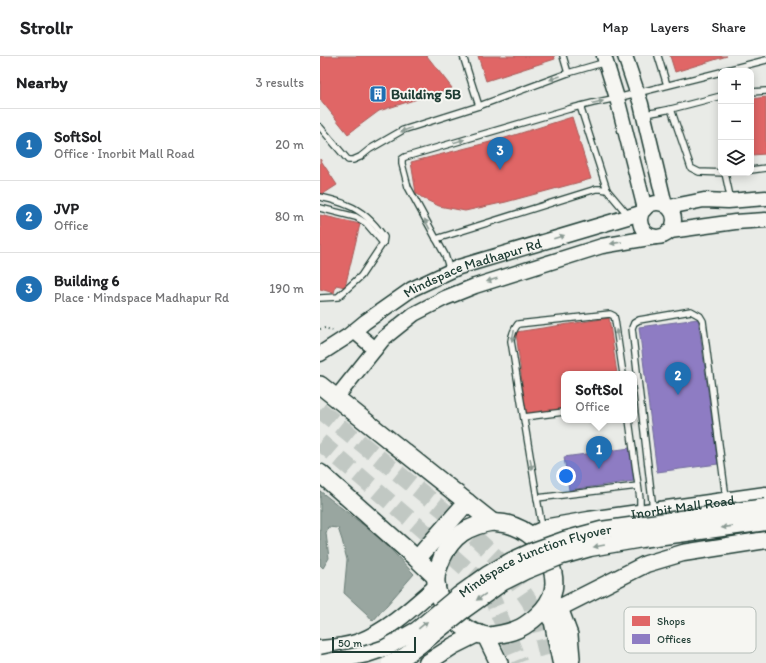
<!DOCTYPE html>
<html lang="en">
<head>
<meta charset="utf-8">
<style>
  :root { --surface:#fff; --page:#f6f6f6; --text:#202124; --muted:#757577; --line:#e0e0e0; --accent:#1f6fb2 }
  body { margin:0; font-family:Itim,sans-serif; background:var(--page); color:var(--text) }
  .controls { position:absolute; right:12px; top:12px; display:grid; overflow:hidden; border-radius:8px; box-shadow:0 2px 10px #0003 }
  .controls button { width:36px; height:36px; display:grid; place-items:center; padding:0; border:0; border-bottom:1px solid var(--line); background:var(--surface); color:var(--text); font:20px sans-serif }
  .scale { position:absolute; left:12px; bottom:10px; width:84px; box-sizing:border-box; padding-left:4px; border:2px solid #1f3d34; border-top:0; font-size:11px; line-height:14px; white-space:nowrap; color:#1f3d34; -webkit-text-stroke:3px #f6f6f2; paint-order:stroke }
  .you { position:absolute; left:246px; top:420px; width:14px; height:14px; margin:-10px; border:3px solid #fff; border-radius:50%; background:#1a73e8; box-shadow:0 0 0 6px #1a73e833 }
  .badge { display:grid; place-items:center; width:26px; height:26px; border-radius:50%; background:var(--accent); color:#fff; font-size:13px; font-weight:700 }
  .pin { position:absolute; translate:-50% -33px; filter:drop-shadow(0 1px 2px #0008) }
  .pin::after { content:''; position:absolute; top:21px; width:14px; height:12px; background:inherit; clip-path:polygon(0 0,100% 0,50% 100%) }
  .popup { position:absolute; left:241px; top:315px; width:76px; height:52px; box-sizing:border-box; display:grid; place-content:center; border-radius:8px; background:var(--surface); filter:drop-shadow(0 1px 3px #0005); font-size:13px; white-space:nowrap; color:var(--muted) }
  .popup b { font-size:15px; color:var(--text) }
  .popup::after { content:''; position:absolute; left:50%; top:100%; margin-left:-8px; border:8px solid transparent; border-top-color:var(--surface) }
  .list { margin:0; padding:0; list-style:none }
  h2 { display:flex; justify-content:space-between; align-items:center; height:52px; margin:0; padding:0 16px; font-size:17px }
  h2 small { font-size:13px; font-weight:400; color:var(--muted) }
  .list li { display:grid; grid-template-columns:26px 1fr auto; gap:12px; align-items:center; box-sizing:border-box; height:72px; padding:0 16px; border-top:1px solid var(--line) }
  .list b { display:block; font-size:15px; white-space:nowrap }
  .list p { margin:0; font-size:13px; white-space:nowrap; color:var(--muted) }
  .list em { font-size:13px; font-style:normal; color:var(--muted) }
  .icon { flex:none; width:22px; height:22px; fill:none; stroke:currentColor; stroke-width:2; stroke-linecap:round; stroke-linejoin:round }
  .map { position:relative; flex:none; width:446px; height:607px; overflow:hidden }
  header { display:flex; align-items:center; gap:24px; box-sizing:border-box; height:56px; padding:0 20px; background:var(--surface); border-bottom:1px solid var(--line) }
  header strong { font-size:19px }
  nav { display:flex; gap:22px; margin-inline-start:auto; font-size:14px }
  main { display:flex }
  aside { flex:1; background:var(--surface) }
  .map>svg:first-child { display:block }
  .water { fill:#99a6a0; stroke:#687c75 }
  .shops { fill:#e06666; stroke:#a65a57 }
  .offices { fill:#8e7cc3; stroke:#6d6998 }
  .lines { fill:none; stroke-linecap:round; stroke-linejoin:round }
  .primary-tunnel { stroke:#c1c8c3; stroke-width:17; stroke-dasharray:17 8; stroke-linecap:butt }
  .service-casing { stroke:#1f3d34; stroke-width:8 }
  .tertiary-casing { stroke:#1f3d34; stroke-width:17 }
  .secondary-casing { stroke:#1f3d34; stroke-width:19 }
  .primary-casing { stroke:#1f3d34; stroke-width:20 }
  .path { stroke:#1f3d34; stroke-width:2; stroke-dasharray:1 3; stroke-linecap:butt }
  .service { stroke:#f6f6f2; stroke-width:5.5 }
  .tertiary { stroke:#f6f6f2; stroke-width:14 }
  .secondary { stroke:#f6f6f2; stroke-width:16 }
  .primary { stroke:#f6f6f2; stroke-width:17 }
  .secondary-bridge-casing { stroke:#1f3d34; stroke-width:19; stroke-linecap:butt }
  .secondary-bridge { stroke:#f6f6f2; stroke-width:16 }
  .oneway { fill:#8a9a93 }
  .labels { text-anchor:middle; dominant-baseline:central; stroke-width:4; stroke-linejoin:round; paint-order:stroke }
  .poi-label { font-size:14px; font-weight:bold; fill:#1f3d34; stroke:#f6f6f2; text-anchor:start }
  .street-label { font-size:14px; fill:#1f3d34; stroke:#f6f6f2 }
  .key { fill:#f6f6f2; stroke:#b6beb9; stroke-width:1 }
  .key-label { font-size:11px; fill:#1f3d34 }
</style>
</head>
<body>
<header>
<strong>Strollr</strong>
<nav><a>Map</a><a>Layers</a><a>Share</a></nav>
</header>
<main>
<aside>
<h2>Nearby<small>3 results</small></h2>
<ul class="list">
<li><span class="badge">1</span><div><b>SoftSol</b><p>Office · Inorbit Mall Road</p></div><em>20 m</em></li>
<li><span class="badge">2</span><div><b>JVP</b><p>Office</p></div><em>80 m</em></li>
<li><span class="badge">3</span><div><b>Building 6</b><p>Place · Mindspace Madhapur Rd</p></div><em>190 m</em></li>
</ul>
</aside>
<div class="map">
<svg width="446" height="607" viewBox="0 0 446 607">
  <rect width="100%" height="100%" fill="#e9ebe7"/>
  <filter id="ink" filterUnits="userSpaceOnUse"><feTurbulence type="fractalNoise" baseFrequency=".025" numOctaves="2"/><feDisplacementMap in="SourceGraphic" scale="8" xChannelSelector="R" yChannelSelector="G"/><feConvolveMatrix kernelMatrix="1 2 1 2 8 2 1 2 1" color-interpolation-filters="sRGB"/></filter>
  <g filter="url(#ink)">
    <path class="water" d="M 0,435 L 60,482 L 94,518 L 53,565 L 47,558 L 24,537 L 27,504 L 22,484 L 18,472 L 8,471 L 6,477 L 9,502 L 3,512 L 0,509 Z"/>
    <g class="shops">
      <path d="M 0,0 L 107,0 L 132,32 L 59,55 L 28,78 L 0,43 Z"/>
      <path d="M 158,0 L 234,0 L 235,3 L 166,25 Z"/>
      <path d="M 350,0 L 407,0 L 355,16 Z"/>
      <path d="M 446,41 L 446,98 L 431,99 L 431,43 Z"/>
      <path d="M 252,61 L 271,123 L 186,146 L 145,155 L 119,150 L 104,143 L 96,137 L 91,106 L 182,83 Z"/>
      <path d="M 0,103 L 17,129 L 0,140 Z"/>
      <path d="M 0,159 L 40,168 L 25,231 L 16,229 L 14,237 L 0,233 Z"/>
      <path d="M 289,262 L 297,318 L 244,318 L 244,354 L 206,358 L 196,276 Z"/>
    </g>
    <g class="offices">
      <path d="M 378,263 L 398,408 L 337,416 L 319,271 Z"/>
      <path d="M 310,392 L 314,425 L 249,434 L 244,401 Z"/>
    </g>
    <g class="lines">
      <g class="primary-tunnel">
        <path d="M 0,354 L 142,469 L 181,506 L 197,527 L 210,546 L 220,570 L 229,607"/>
        <path d="M 0,386 L 113,483 L 158,523 L 168,535 L 173,544 L 199,607"/>
      </g>
      <g class="service-casing">
        <g id="service">
          <path d="M 143,0 L 159,50"/>
          <path d="M 243,0 L 248,17"/>
          <path d="M 338,0 L 347,29"/>
          <path d="M 403,15 L 446,4"/>
          <path d="M 431,36 L 446,35"/>
          <path d="M 401,40 L 351,53 L 371,112 L 379,116 L 406,117"/>
          <path d="M 260,50 L 287,134"/>
          <path d="M 324,58 L 337,56 L 351,53"/>
          <path d="M 0,71 L 28,104 L 33,104 L 40,101 L 50,93 L 83,74 L 159,50 L 248,17 L 286,6"/>
          <path d="M 431,114 L 446,112"/>
          <path d="M 405,117 L 411,145"/>
          <path d="M 0,141 C 9,143 19,145 27,149 C 43,155 55,168 64,181 L 63,187"/>
          <path d="M 0,152 L 36,161 L 46,167 L 63,187 L 41,220 L 18,241 L 0,242"/>
          <path d="M 116,183 L 276,133 L 281,133 L 287,134 L 308,159"/>
          <path d="M 130,215 L 125,199 L 88,131 L 82,108 L 82,103 L 85,101 L 249,53 L 273,47 L 297,42 L 401,16"/>
          <path d="M 204,361 L 244,356"/>
          <path d="M 309,364 L 320,443 L 320,455"/>
          <path d="M 217,442 L 318,430"/>
          <path d="M 333,453 L 312,272 L 314,267 L 319,264 L 371,255 L 380,260 L 383,265 L 406,442"/>
          <path d="M 222,472 L 191,285 C 192,278 194,273 198,268 L 290,258 L 294,260 L 295,264 L 303,318"/>
        </g>
      </g>
      <g class="tertiary-casing">
        <g id="tertiary">
          <path d="M 284,0 L 297,42 L 325,153"/>
          <path d="M 305,0 L 321,48 L 345,149"/>
          <circle cx="337" cy="164" r="17"/>
          <path d="M 349,151 L 384,144 L 408,145 L 446,142"/>
          <path d="M 350,175 L 415,166 L 446,164"/>
          <path d="M 34,275 L 55,293"/>
          <path id="s1" d="M 0,298 L 28,280 L 45,266 L 92,233 L 139,211 L 321,157"/>
          <path d="M 16,342 L 64,282 L 94,258 L 125,242 L 155,230 L 282,190 L 335,181"/>
        </g>
      </g>
      <g class="secondary-casing">
        <g id="secondary">
          <path id="s2" d="M 211,479 L 229,471 L 269,464 L 446,439"/>
          <path d="M 239,552 L 326,508 L 363,497 L 446,484"/>
          <path d="M 0,593 C 13,592 27,590 39,586 C 69,574 93,551 117,530"/>
          <path d="M 107,607 L 133,590 L 159,577"/>
        </g>
      </g>
      <g class="primary-casing">
        <g id="primary">
          <path d="M 0,329 L 172,466"/>
          <path d="M 0,417 L 97,503 L 116,521"/>
          <path d="M 172,466 C 177,467 182,467 187,468 C 207,473 224,488 230,507 C 238,528 234,544 218,559 C 206,570 197,575 181,578 C 176,579 171,580 166,580 C 141,576 114,548 116,522 C 116,515 120,508 122,502 C 133,479 148,470 172,466 Z"/>
          <path d="M 97,503 L 147,446"/>
          <path d="M 230,545 L 239,552 L 249,579 L 251,602 L 250,607"/>
          <path d="M 228,558 L 233,565 L 241,605 L 243,607"/>
          <path d="M 166,580 L 179,607"/>
        </g>
      </g>
      <path class="path" d="M 0,273 L 5,272 L 14,275"/>
      <use href="#service" class="service"/>
      <use href="#tertiary" class="tertiary"/>
      <use href="#secondary" class="secondary"/>
      <use href="#primary" class="primary"/>
      <g class="secondary-bridge-casing">
        <g id="secondary-bridge">
          <path id="s3" d="M 3,607 L 47,598 L 65,592 L 97,574 L 139,539 L 167,519 L 191,505 L 213,495 L 244,484 L 281,474 L 446,451"/>
          <path d="M 70,607 L 85,600 L 101,588 L 141,556 L 183,526 L 205,515 L 242,500 L 270,492 L 322,483 L 446,466"/>
        </g>
      </g>
      <use href="#secondary-bridge" class="secondary-bridge"/>
    </g>
    <defs><path id="oneway-solid" d="M-6-.8H1V-3.2L6.5 0L1 3.2V.8H-6Z"/></defs>
    <g class="oneway">
      <use href="#oneway-solid" transform="translate(235 22) rotate(160)"/>
      <use href="#oneway-solid" transform="translate(278 46) rotate(-12)"/>
      <use href="#oneway-solid" transform="translate(86 74) rotate(159)"/>
      <use href="#oneway-solid" transform="translate(139 85) rotate(-16)"/>
      <use href="#oneway-solid" transform="translate(107 168) rotate(-118)"/>
      <use href="#oneway-solid" transform="translate(239 181) rotate(-17)"/>
      <use href="#oneway-solid" transform="translate(296 187) rotate(171)"/>
      <use href="#oneway-solid" transform="translate(172 224) rotate(162)"/>
      <use href="#oneway-solid" transform="translate(297 279) rotate(-99)"/>
      <use href="#oneway-solid" transform="translate(193 280) rotate(102)"/>
      <use href="#oneway-solid" transform="translate(211 408) rotate(81)"/>
      <use href="#oneway-solid" transform="translate(407 471) rotate(172)"/>
      <use href="#oneway-solid" transform="translate(279 490) rotate(170)"/>
      <use href="#oneway-solid" transform="translate(161 541) rotate(145)"/>
      <use href="#oneway-solid" transform="translate(103 569) rotate(-39)"/>
    </g>
  </g>
  <defs>
    <g id="building-square" transform="scale(0.9)"><rect x="-9" y="-9" width="18" height="18" rx="4" fill="#1f6fb2" stroke="#f6f6f2"/><path d="M-4-6H4V6H1V3H-1V6H-4ZM-2.5-4.3h1.7v1.8h-1.7ZM.8-4.3h1.7v1.8H.8ZM-2.5-1h1.7V.8h-1.7ZM.8-1h1.7V.8H.8Z" fill="#fff"/></g>
  </defs>
  <g fill-rule="evenodd">
    <use href="#building-square" x="58" y="38"/>
  </g>
  <g class="labels">
    <g class="poi-label">
      <text x="71" y="38">Building 5B</text>
    </g>
    <g class="street-label">
      <text stroke="none"><textPath href="#s1" startOffset="177">Mindspace Madhapur Rd</textPath></text>
      <text stroke="none"><textPath href="#s2" startOffset="155">Inorbit Mall Road</textPath></text>
      <text stroke="none"><textPath href="#s3" startOffset="240">Mindspace Junction Flyover</textPath></text>
    </g>
  </g>
  <rect x="304" y="551" width="132" height="46" rx="6" class="key"/>
  <rect x="312" y="560" width="18" height="10" fill="#e06666"/>
  <rect x="312" y="578" width="18" height="10" fill="#8e7cc3"/>
  <g class="key-label">
    <text x="337" y="569">Shops</text>
    <text x="337" y="587">Offices</text>
  </g>
</svg>
<div class="controls">
<button>+</button>
<button>−</button>
<button><svg class="icon" aria-label="layers" viewBox="0 0 24 24"><path d="M12 4l9 5-9 5-9-5zM3 14l9 5 9-5"/></svg></button>
</div>
<div class="scale">50 m</div>
<div class="you"></div>
<div class="pin badge" style="left:279px;top:413px">1</div>
<div class="popup"><b>SoftSol</b>Office</div>
<div class="pin badge" style="left:358px;top:339px">2</div>
<div class="pin badge" style="left:180px;top:114px">3</div>
</div>
</main>
</body>
</html>
